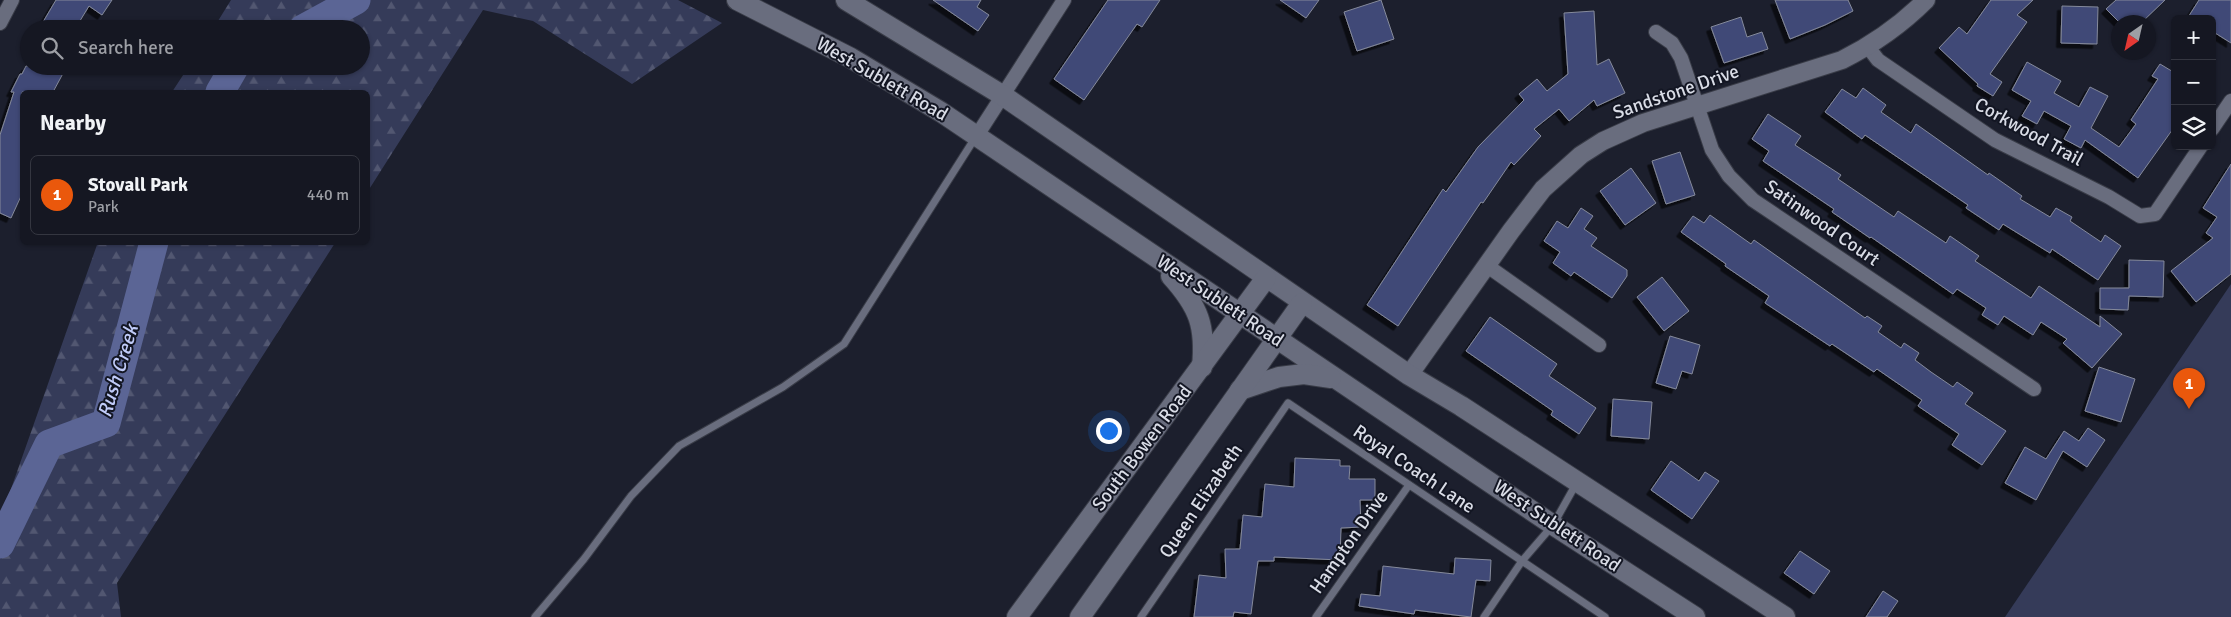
<!DOCTYPE html>
<html lang="en">
<head>
<meta charset="utf-8">
<style>
  :root { --surface:#151722; --page:#22242f; --text:#f1f3f6; --muted:#9d9fa5; --line:#343640; --accent:#ea580c }
  body { margin:0; font-family:Signika,sans-serif; background:var(--page); color:var(--text) }
  .controls { position:absolute; right:15px; top:15px; display:grid; overflow:hidden; border-radius:8px; box-shadow:0 1px 4px #0004 }
  .controls button { width:45px; height:45px; display:grid; place-items:center; padding:0; border:0; border-bottom:1px solid var(--line); background:var(--surface); color:var(--text); font:25px sans-serif }
  .compass { position:absolute; left:2111px; top:15px; width:45px; height:45px; border-radius:50%; background:var(--surface); box-shadow:0 1px 4px #0004; rotate:214deg }
  .you { position:absolute; left:1108px; top:430px; width:18px; height:18px; margin:-12px; border:4px solid #fff; border-radius:50%; background:#1a73e8; box-shadow:0 0 0 8px #1a73e833 }
  .badge { display:grid; place-items:center; width:32px; height:32px; border-radius:50%; background:var(--accent); color:#fff; font-size:16px; font-weight:700 }
  .pin { position:absolute; translate:-50% -41px; filter:drop-shadow(0 1px 2px #0008) }
  .pin::after { content:''; position:absolute; top:26px; width:18px; height:15px; background:inherit; clip-path:polygon(0 0,100% 0,50% 100%) }
  .list { margin:0; padding:0; list-style:none }
  h2 { display:flex; justify-content:space-between; align-items:center; height:65px; margin:0; padding:0 20px; font-size:21px }
  h2 small { font-size:16px; font-weight:400; color:var(--muted) }
  .list li { display:grid; grid-template-columns:32px 1fr auto; gap:15px; align-items:center; box-sizing:border-box; height:80px; margin:0 10px 10px; padding:0 10px; border:1px solid var(--line); border-radius:8px }
  .list b { display:block; font-size:19px; white-space:nowrap }
  .list p { margin:0; font-size:16px; white-space:nowrap; color:var(--muted) }
  .list em { font-size:16px; font-style:normal; color:var(--muted) }
  .icon { flex:none; width:28px; height:28px; fill:none; stroke:currentColor; stroke-width:2; stroke-linecap:round; stroke-linejoin:round }
  .map { position:relative; flex:none; width:2231px; height:617px; overflow:hidden }
  .search { position:absolute; background:var(--surface); box-shadow:0 1px 4px #0004; left:20px; top:20px; width:350px; height:55px; display:flex; align-items:center; gap:12px; box-sizing:border-box; padding:0 18px; border-radius:28px; color:var(--muted); font-size:19px }
  .panel { position:absolute; background:var(--surface); box-shadow:0 1px 4px #0004; left:20px; top:90px; width:350px; height:155px; border-radius:8px }
  .map>svg:first-child { display:block }
  .green { fill:#353b59 }
  .forest { fill:url(#forest-firs) }
  .lines { fill:none; stroke-linecap:round; stroke-linejoin:round }
  .river { stroke:#5b6595; stroke-width:29 }
  .building { fill:#404977; stroke:#858a9b; filter:url(#shadow) }
  .service-casing { stroke:#393c47; stroke-width:9 }
  .minor-casing { stroke:#393c47; stroke-width:16 }
  .tertiary-casing { stroke:#393c47; stroke-width:20 }
  .secondary-casing { stroke:#393c47; stroke-width:22 }
  .service { stroke:#696d7e; stroke-width:7 }
  .minor { stroke:#696d7e; stroke-width:14 }
  .tertiary { stroke:#696d7e; stroke-width:18 }
  .secondary { stroke:#696d7e; stroke-width:20 }
  .labels { text-anchor:middle; dominant-baseline:central; stroke-width:4; stroke-linejoin:round; paint-order:stroke }
  .street-label { font-size:19px; fill:#d9dce6; stroke:#131623 }
  .water-label { font-size:20px; font-style:italic; fill:#c0cbf8; stroke:#131623 }
</style>
</head>
<body>
<div class="map">
<svg width="2231" height="617" viewBox="0 0 2231 617">
  <defs>
    <pattern id="forest-firs" width="22" height="20" patternUnits="userSpaceOnUse" patternTransform="scale(1.25)"><rect width="22" height="20" fill="#353b59"/><path d="M5 1l3.5 6h-7zM16 11l3.5 6h-7z" fill="#525771"/></pattern>
    <filter id="shadow"><feDropShadow dx="-4.5" dy="4.5" stdDeviation="0" flood-color="#0009"/></filter>
  </defs>
  <rect width="100%" height="100%" fill="#1c1f2d"/>
  <path class="green" d="M 2231,284 L 2231,617 L 2005,617 Z"/>
  <g class="forest">
    <path d="M 231,0 L 678,0 L 722,23 L 632,84 L 533,21 L 483,10 L 368,191 L 368,92 L 172,92 L 189,66 L 361,66 L 361,29 L 213,29 Z"/>
    <path d="M 98,242 L 335,243 L 117,583 L 121,617 L 0,617 L 0,520 Z"/>
  </g>
  <g class="lines">
    <g class="river">
      <path d="M 303,29 L 356,0"/>
      <path d="M 220,92 L 235,66"/>
      <path d="M 0,544 L 49,444 L 106,423 L 154,242"/>
    </g>
  </g>
  <g class="building">
    <path d="M 56,0 L 112,0 L 102,15 L 89,6 L 75,29 L 54,29 L 43,22 Z"/>
    <path d="M 933,0 L 981,0 L 977,7 L 989,15 L 978,31 Z"/>
    <path d="M 1108,0 L 1160,0 L 1142,27 L 1137,24 L 1084,100 L 1054,79 Z"/>
    <path d="M 1280,0 L 1319,0 L 1306,18 Z"/>
    <path d="M 1381,0 L 1394,39 L 1357,51 L 1344,12 Z"/>
    <path d="M 1775,0 L 1848,0 L 1853,11 L 1825,25 L 1790,39 Z"/>
    <path d="M 1991,0 L 2033,0 L 2017,15 L 2027,22 L 1990,74 L 2002,82 L 1993,96 L 1977,86 L 1978,84 L 1939,48 L 1959,27 L 1967,34 Z"/>
    <path d="M 2116,0 L 2165,0 L 2142,22 L 2119,22 L 2106,9 Z"/>
    <path d="M 2199,0 L 2231,0 L 2231,43 L 2212,31 L 2212,19 L 2187,19 Z"/>
    <path d="M 2062,6 L 2098,7 L 2097,44 L 2061,43 Z"/>
    <path d="M 1594,11 L 1597,65 L 1609,59 L 1625,93 L 1597,106 L 1594,100 L 1569,121 L 1559,109 L 1534,129 L 1541,136 L 1514,165 L 1511,162 L 1483,203 L 1481,202 L 1398,326 L 1367,305 L 1443,189 L 1446,192 L 1478,147 L 1524,100 L 1519,94 L 1537,79 L 1547,91 L 1568,74 L 1564,13 Z"/>
    <path d="M 1741,17 L 1747,37 L 1762,32 L 1768,49 L 1724,63 L 1711,27 Z"/>
    <path d="M 2027,62 L 2061,81 L 2054,93 L 2079,107 L 2090,87 L 2108,96 L 2091,128 L 2119,147 L 2136,124 L 2131,120 L 2158,79 L 2152,76 L 2160,64 L 2175,73 L 2175,126 L 2138,178 L 2085,140 L 2081,148 L 2064,139 L 2071,126 L 2044,111 L 2037,124 L 2022,116 L 2031,101 L 2012,90 Z"/>
    <path d="M 26,66 L 67,66 L 53,92 L 22,92 L 22,194 L 11,218 L 0,213 L 0,135 L 14,92 L 11,92 L 20,74 L 22,74 Z"/>
    <path d="M 1863,88 L 1886,105 L 1881,112 L 1911,133 L 1916,124 L 1988,175 L 1989,173 L 2022,196 L 2020,199 L 2050,217 L 2056,208 L 2072,217 L 2070,221 L 2101,242 L 2105,235 L 2121,246 L 2098,280 L 2052,249 L 2050,253 L 2003,224 L 1999,230 L 1966,208 L 1968,205 L 1865,135 L 1862,139 L 1825,112 L 1842,89 L 1856,98 Z"/>
    <path d="M 1768,114 L 1801,136 L 1795,145 L 1841,175 L 1838,179 L 1894,217 L 1898,211 L 1946,243 L 1950,236 L 1979,256 L 1975,261 L 2031,298 L 2039,286 L 2100,327 L 2100,316 L 2122,334 L 2092,368 L 2063,343 L 2067,339 L 2041,322 L 2033,335 L 2004,316 L 1998,325 L 1982,315 L 1986,308 L 1957,289 L 1953,294 L 1871,237 L 1870,238 L 1832,212 L 1834,209 L 1763,161 L 1769,151 L 1752,139 Z"/>
    <path d="M 1680,152 L 1695,195 L 1666,204 L 1652,161 Z"/>
    <path d="M 2231,164 L 2231,274 L 2196,302 L 2171,271 L 2213,238 L 2206,233 L 2217,217 L 2203,208 Z"/>
    <path d="M 1631,168 L 1656,203 L 1625,225 L 1600,191 Z"/>
    <path d="M 1581,208 L 1593,216 L 1584,229 L 1597,238 L 1591,246 L 1627,270 L 1627,276 L 1612,298 L 1574,272 L 1571,276 L 1553,263 L 1560,252 L 1544,241 L 1557,221 L 1568,228 Z"/>
    <path d="M 1710,215 L 1751,244 L 1754,240 L 1865,318 L 1867,316 L 1882,326 L 1878,332 L 1901,348 L 1904,343 L 1919,353 L 1915,360 L 1931,372 L 1953,387 L 1957,382 L 1973,393 L 1965,404 L 2006,431 L 1982,465 L 1952,445 L 1959,434 L 1918,406 L 1922,400 L 1877,369 L 1874,372 L 1832,344 L 1830,346 L 1765,303 L 1769,296 L 1725,266 L 1726,264 L 1681,232 L 1693,216 L 1704,223 Z"/>
    <path d="M 2129,260 L 2164,261 L 2163,297 L 2129,296 L 2128,310 L 2100,309 L 2100,288 L 2129,288 Z"/>
    <path d="M 1662,277 L 1689,311 L 1664,331 L 1637,297 Z"/>
    <path d="M 1490,317 L 1557,364 L 1549,376 L 1596,408 L 1579,434 L 1551,415 L 1553,411 L 1466,351 Z"/>
    <path d="M 1670,336 L 1700,345 L 1692,374 L 1682,371 L 1676,389 L 1656,383 Z"/>
    <path d="M 2099,367 L 2135,379 L 2121,422 L 2085,411 Z"/>
    <path d="M 1613,399 L 1652,402 L 1649,439 L 1611,436 Z"/>
    <path d="M 2088,428 L 2105,440 L 2087,467 L 2063,451 L 2036,500 L 2005,483 L 2025,447 L 2046,459 L 2064,431 L 2079,441 Z"/>
    <path d="M 1295,458 L 1340,460 L 1340,466 L 1350,466 L 1349,479 L 1375,479 L 1375,500 L 1360,500 L 1361,527 L 1341,528 L 1340,560 L 1274,557 L 1274,561 L 1258,561 L 1251,614 L 1234,612 L 1233,617 L 1194,617 L 1199,575 L 1226,578 L 1225,549 L 1240,549 L 1243,515 L 1262,517 L 1265,484 L 1294,487 Z"/>
    <path d="M 1671,461 L 1699,481 L 1705,472 L 1719,481 L 1692,519 L 1651,490 Z"/>
    <path d="M 1800,551 L 1830,571 L 1814,594 L 1784,573 Z"/>
    <path d="M 1455,558 L 1491,560 L 1490,581 L 1476,580 L 1471,617 L 1415,610 L 1414,614 L 1359,606 L 1361,594 L 1380,596 L 1383,566 L 1454,574 Z"/>
    <path d="M 1883,591 L 1898,601 L 1887,617 L 1866,617 Z"/>
  </g>
  <g class="lines">
    <g class="service-casing">
      <g id="service">
        <path d="M 535,617 L 584,559 L 631,496 L 679,446 L 783,387 L 844,344 L 975,138"/>
        <path d="M 1141,617 L 1288,403 L 1605,617"/>
        <path d="M 1316,617 L 1409,485"/>
        <path d="M 1484,617 L 1522,561 L 1553,525 L 1576,484"/>
      </g>
    </g>
    <g class="minor-casing">
      <g id="minor">
        <path d="M 0,23 L 12,0"/>
        <path d="M 1656,32 L 1672,43 L 1681,58 L 1712,150 L 1729,176 L 1753,200 L 2034,389"/>
        <path d="M 1868,47 L 1878,60 L 1995,140 L 2109,197 L 2140,216 L 2155,214 L 2201,146"/>
        <path d="M 2212,129 L 2231,101"/>
        <path d="M 976,137 L 1064,0"/>
        <path d="M 1486,265 L 1599,345"/>
      </g>
    </g>
    <g class="tertiary-casing">
      <path id="tertiary" d="M 1409,375 L 1511,231 L 1543,189 L 1581,155 L 1603,141 L 1643,123 L 1842,60 C 1874,44 1901,25 1926,0"/>
    </g>
    <g class="secondary-casing">
      <g id="secondary">
        <path d="M 737,0 L 851,58 L 941,112 L 1553,525 L 1695,617"/>
        <path d="M 846,0 L 1002,95 L 1409,375 L 1461,406 L 1785,617"/>
        <path d="M 1171,276 C 1199,307 1206,326 1202,367"/>
        <path d="M 1240,390 L 1279,377 L 1304,374 L 1331,378"/>
        <path d="M 1017,617 L 1266,278"/>
        <path d="M 1080,617 L 1302,303"/>
      </g>
    </g>
    <use href="#service" class="service"/>
    <use href="#minor" class="minor"/>
    <use href="#tertiary" class="tertiary"/>
    <use href="#secondary" class="secondary"/>
  </g>
  <g class="labels">
    <g class="street-label">
      <text transform="translate(882 79) rotate(30)">West Sublett Road</text>
      <text transform="translate(1676 92) rotate(-19)">Sandstone Drive</text>
      <text transform="translate(2029 132) rotate(29)">Corkwood Trail</text>
      <text transform="translate(1822 223) rotate(35)">Satinwood Court</text>
      <text transform="translate(1220 301) rotate(34)">West Sublett Road</text>
      <text transform="translate(1142 448) rotate(-53)">South Bowen Road</text>
      <text transform="translate(1414 469) rotate(34)">Royal Coach Lane</text>
      <text transform="translate(1201 501) rotate(-56)">Queen Elizabeth</text>
      <text transform="translate(1557 526) rotate(34)">West Sublett Road</text>
      <text transform="translate(1349 542) rotate(-55)">Hampton Drive</text>
    </g>
    <g class="water-label">
      <text transform="translate(118 371) rotate(-73)">Rush Creek</text>
    </g>
  </g>
</svg>
<div class="controls">
<button>+</button>
<button>−</button>
<button><svg class="icon" aria-label="layers" viewBox="0 0 24 24"><path d="M12 4l9 5-9 5-9-5zM3 14l9 5 9-5"/></svg></button>
</div>
<svg class="compass" viewBox="-18 -18 36 36"><path d="M0-13l5 13h-10z" fill="#e53935"/><path d="M0 13l5-13h-10z" fill="#9d9fa5"/></svg>
<div class="you"></div>
<div class="pin badge" style="left:2189px;top:409px">1</div>
<div class="search"><svg class="icon" aria-label="search" viewBox="0 0 24 24"><circle cx="10" cy="10" r="6"/><path d="M15 15l6 6"/></svg>Search here</div>
<section class="panel">
<h2>Nearby<small></small></h2>
<ul class="list">
<li><span class="badge">1</span><div><b>Stovall Park</b><p>Park</p></div><em>440 m</em></li>
</ul>
</section>
</div>
</body>
</html>
